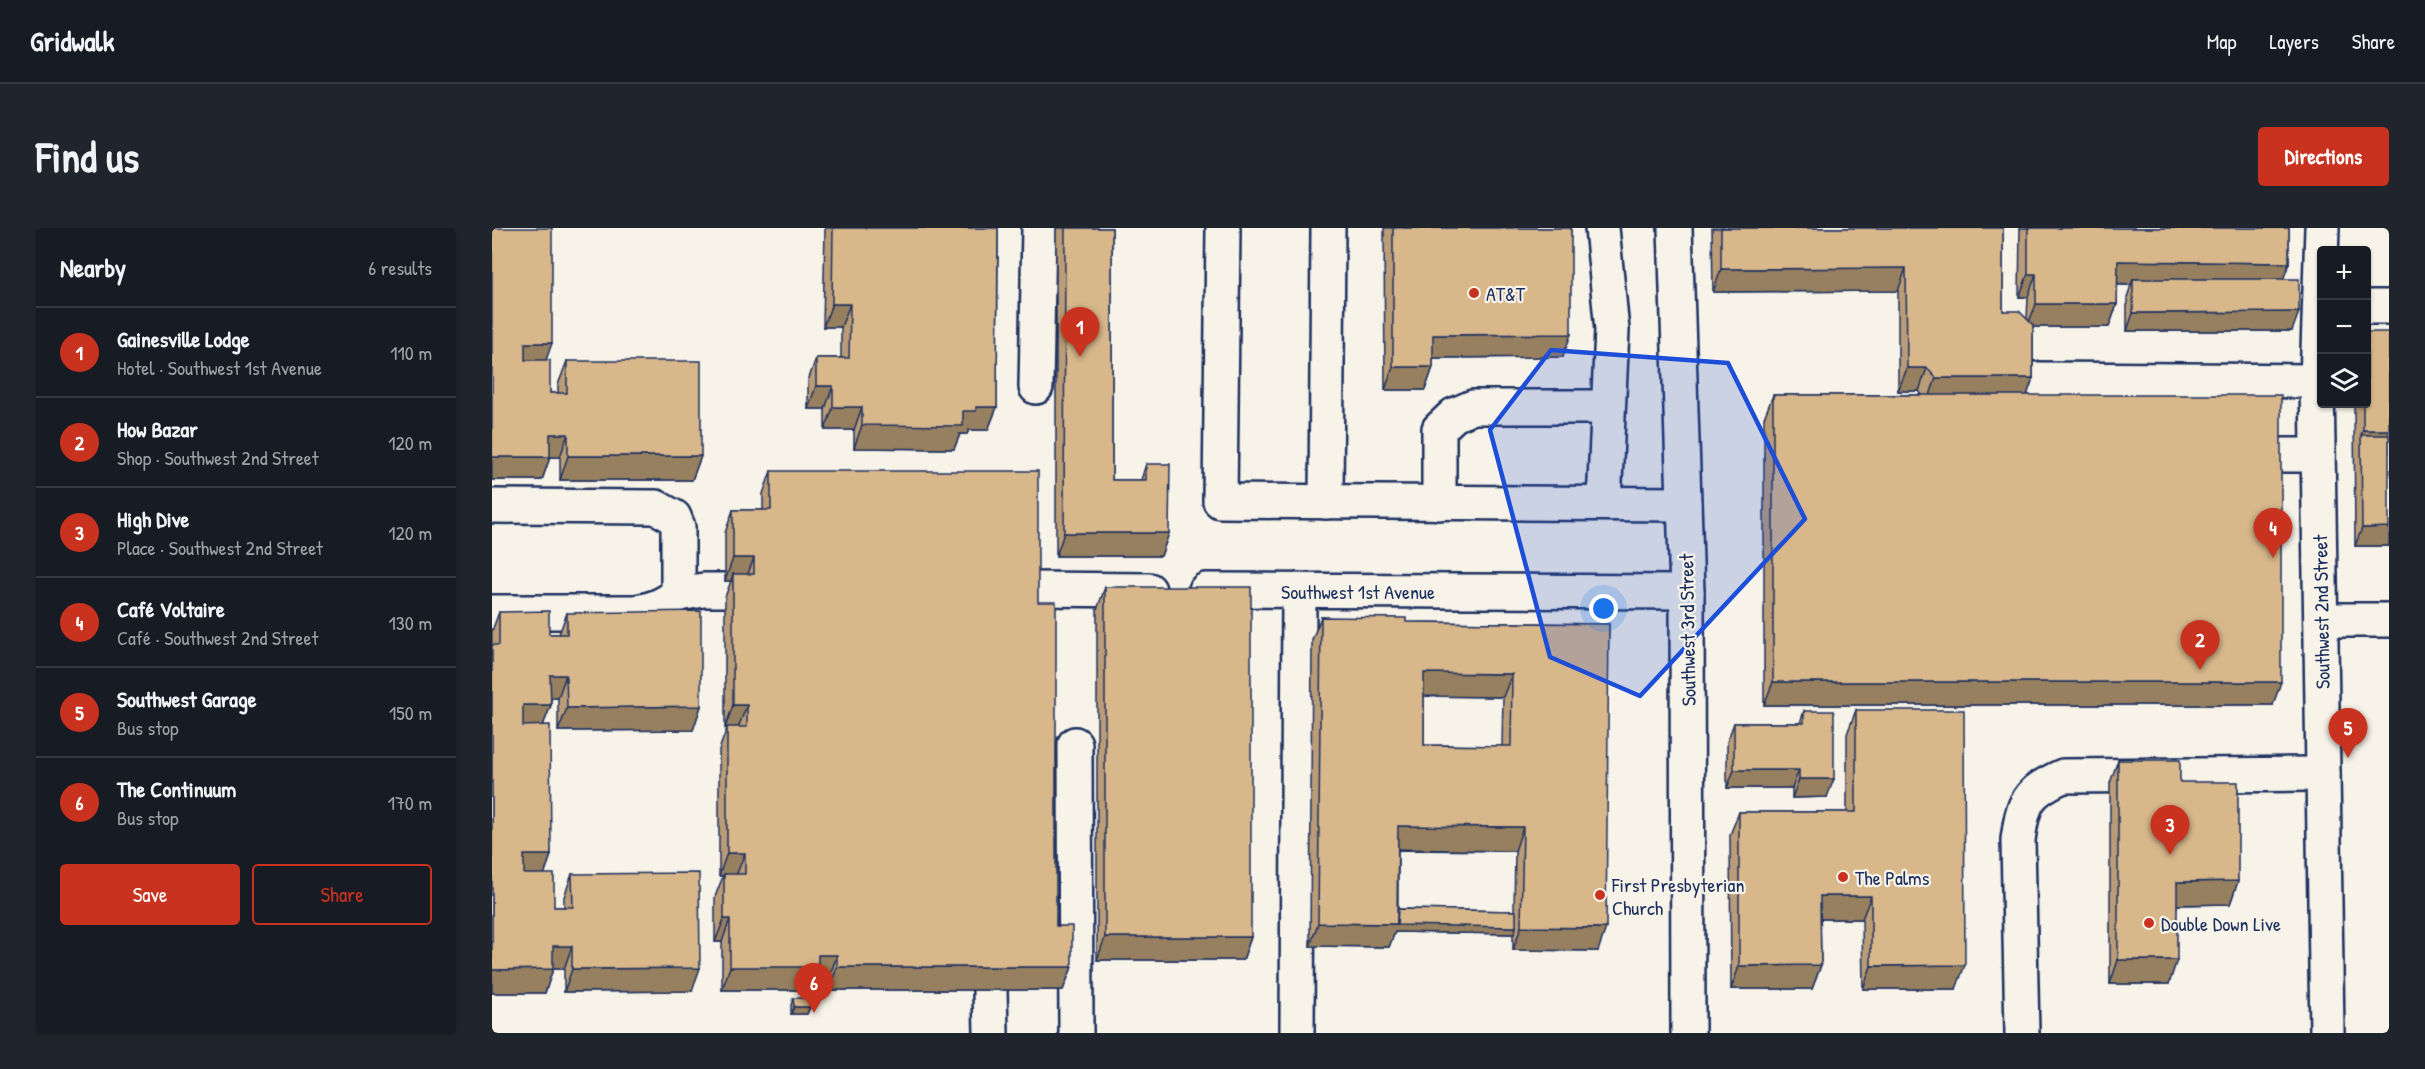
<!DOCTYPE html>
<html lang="en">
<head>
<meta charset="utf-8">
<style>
  :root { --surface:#171b24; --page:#20242c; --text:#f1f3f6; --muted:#9ea1a6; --line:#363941; --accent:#c8321e }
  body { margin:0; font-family:"Patrick Hand",sans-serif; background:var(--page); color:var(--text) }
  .controls { position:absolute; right:18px; top:18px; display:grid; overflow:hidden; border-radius:6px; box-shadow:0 2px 4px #0004 }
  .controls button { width:54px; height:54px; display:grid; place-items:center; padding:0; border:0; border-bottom:2px solid var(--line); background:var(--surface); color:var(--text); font:30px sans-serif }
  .you { position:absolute; left:1112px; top:381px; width:21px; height:21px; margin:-15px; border:4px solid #fff; border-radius:50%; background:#1a73e8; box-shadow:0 0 0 9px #1a73e833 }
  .badge { display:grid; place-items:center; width:39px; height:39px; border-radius:50%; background:var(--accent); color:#fff; font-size:20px; font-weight:700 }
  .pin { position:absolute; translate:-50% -50px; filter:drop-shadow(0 2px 3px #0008) }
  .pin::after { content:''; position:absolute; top:32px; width:21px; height:18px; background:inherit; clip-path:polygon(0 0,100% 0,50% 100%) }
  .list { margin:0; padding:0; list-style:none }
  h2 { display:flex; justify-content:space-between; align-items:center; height:78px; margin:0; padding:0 24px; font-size:26px }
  h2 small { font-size:20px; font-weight:400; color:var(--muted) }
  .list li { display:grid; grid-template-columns:39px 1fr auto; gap:18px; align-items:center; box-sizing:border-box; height:90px; padding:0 24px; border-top:2px solid var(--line) }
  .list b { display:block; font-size:22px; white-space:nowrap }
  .list p { margin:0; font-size:20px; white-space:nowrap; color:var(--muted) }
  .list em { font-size:20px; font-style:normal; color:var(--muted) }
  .actions { display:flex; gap:12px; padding:18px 24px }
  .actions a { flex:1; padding:14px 0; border:2px solid var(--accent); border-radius:6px; text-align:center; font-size:21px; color:var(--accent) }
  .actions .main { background:var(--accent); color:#fff }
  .icon { flex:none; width:33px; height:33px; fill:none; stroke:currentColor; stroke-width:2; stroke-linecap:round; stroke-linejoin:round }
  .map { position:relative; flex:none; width:1897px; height:805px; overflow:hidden; border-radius:6px }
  header { display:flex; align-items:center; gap:36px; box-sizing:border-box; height:84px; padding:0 30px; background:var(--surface); border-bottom:2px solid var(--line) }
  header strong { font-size:28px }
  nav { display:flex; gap:33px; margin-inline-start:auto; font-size:21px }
  .intro { display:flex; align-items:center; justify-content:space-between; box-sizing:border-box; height:144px; padding:0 36px }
  h1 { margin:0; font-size:42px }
  .button { padding:15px 27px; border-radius:6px; background:var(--accent); color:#fff; font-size:21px; font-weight:700 }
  main { display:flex; gap:36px; padding:0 36px }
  aside { flex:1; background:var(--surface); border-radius:6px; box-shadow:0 2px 4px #0004 }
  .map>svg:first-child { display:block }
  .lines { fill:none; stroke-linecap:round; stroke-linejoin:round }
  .minor-casing { stroke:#1b2f5e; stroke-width:38 }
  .minor { stroke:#f7f3e8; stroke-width:33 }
  .wall { fill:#ba9d78; stroke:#1b2f5e; stroke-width:1.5; fill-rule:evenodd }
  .shaded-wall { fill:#978061; stroke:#1b2f5e; stroke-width:1.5 }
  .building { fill:#d8b78b; stroke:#1b2f5e; stroke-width:1.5; fill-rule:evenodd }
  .marked { fill:#1d4ed8; fill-opacity:0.2; stroke:#1d4ed8; stroke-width:4.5; stroke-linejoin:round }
  .poi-dot { fill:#c8321e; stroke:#f7f3e8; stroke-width:2 }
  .labels { text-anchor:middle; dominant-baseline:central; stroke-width:4.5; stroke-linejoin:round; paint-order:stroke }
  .poi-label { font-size:20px; fill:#1b2f5e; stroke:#f7f3e8; text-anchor:start }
  .street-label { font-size:20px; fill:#1b2f5e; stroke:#f7f3e8 }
</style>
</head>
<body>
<header>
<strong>Gridwalk</strong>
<nav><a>Map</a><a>Layers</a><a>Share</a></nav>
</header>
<div class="intro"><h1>Find us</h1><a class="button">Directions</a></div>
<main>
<aside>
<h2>Nearby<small>6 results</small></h2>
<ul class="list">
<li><span class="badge">1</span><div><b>Gainesville Lodge</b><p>Hotel · Southwest 1st Avenue</p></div><em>110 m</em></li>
<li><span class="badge">2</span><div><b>How Bazar</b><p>Shop · Southwest 2nd Street</p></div><em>120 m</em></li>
<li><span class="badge">3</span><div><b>High Dive</b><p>Place · Southwest 2nd Street</p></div><em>120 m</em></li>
<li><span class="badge">4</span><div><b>Café Voltaire</b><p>Café · Southwest 2nd Street</p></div><em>130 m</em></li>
<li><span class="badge">5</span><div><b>Southwest Garage</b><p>Bus stop</p></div><em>150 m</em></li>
<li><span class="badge">6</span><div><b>The Continuum</b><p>Bus stop</p></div><em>170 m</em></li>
</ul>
<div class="actions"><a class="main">Save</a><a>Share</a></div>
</aside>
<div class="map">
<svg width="1897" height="805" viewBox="0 0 1897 805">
  <rect width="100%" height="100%" fill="#f7f3e8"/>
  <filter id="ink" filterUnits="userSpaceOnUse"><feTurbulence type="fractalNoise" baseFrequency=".0167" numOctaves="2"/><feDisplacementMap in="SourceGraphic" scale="12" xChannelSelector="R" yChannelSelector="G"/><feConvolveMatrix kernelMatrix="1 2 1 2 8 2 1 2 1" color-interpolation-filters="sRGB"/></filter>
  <g filter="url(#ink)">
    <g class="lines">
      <g class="minor-casing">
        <g id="minor">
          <path d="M 731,0 L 728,273 L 1192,276"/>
          <path d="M 1110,0 L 1120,102 L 1112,275"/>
          <path d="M 1183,0 L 1195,364 L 1196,805"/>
          <path d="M 1830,0 L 1825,153 L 1835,805"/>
          <path d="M 1874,79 L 1897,79"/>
          <path d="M 1543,151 L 1825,153"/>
          <path d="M 544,159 L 547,0"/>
          <path d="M 1781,227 L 1826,227"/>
          <path d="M 834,274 L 836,0"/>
          <path d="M 947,275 L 947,201 L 962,187 L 981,179 L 1116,179"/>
          <path d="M 0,278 L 164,279 L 182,289 L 186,299 L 186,366 C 172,377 160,382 143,384 L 0,384"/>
          <path d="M 537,361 L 657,362"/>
          <path d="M 714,362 L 1195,364"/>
          <path d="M 186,366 L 212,362 L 253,362"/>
          <path d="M 1829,392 L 1897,392"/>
          <path d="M 583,516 L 584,805"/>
          <path d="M 498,762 L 499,805"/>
          <path d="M 805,805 L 807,362"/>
          <path d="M 1530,805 L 1526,612 C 1531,574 1535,564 1571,548 L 1831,546"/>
        </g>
      </g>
      <use href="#minor" class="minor"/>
    </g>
    <g class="wall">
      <path d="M 333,0 L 506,0 L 505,179 L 496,202 L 477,202 L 475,206 L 468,206 L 462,221 L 362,220 L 362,202 L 333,202 L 333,181 L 316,181 L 316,153 L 324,130 L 349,130 L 349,99 L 331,99 Z"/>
      <path d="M 564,0 L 620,0 L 620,252 L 649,252 L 654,236 L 677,305 L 669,328 L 564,328 Z"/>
      <path d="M 892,0 L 1079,0 L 1071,129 L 941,130 L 941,139 L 933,162 L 893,162 Z"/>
      <path d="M 1220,0 L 1511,0 L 1511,83 L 1535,91 L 1536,69 L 1527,69 L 1528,0 L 1797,0 L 1797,35 L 1791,51 L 1800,103 L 1635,103 L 1635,70 L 1639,57 L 1625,57 L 1625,76 L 1617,99 L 1541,99 L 1541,150 L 1535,167 L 1781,477 L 1272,477 L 1272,190 L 1281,167 L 1430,167 L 1427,163 L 1406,163 L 1406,63 L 1221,64 Z"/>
      <path d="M 54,132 L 58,165 L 66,165 L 66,157 L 75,133 L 209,228 L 200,252 L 68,252 L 68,229 L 58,229 L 50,252 L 0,252 Z"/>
      <path d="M 1862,176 L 1875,176 L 1897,318 L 1863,318 Z"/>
      <path d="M 279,243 L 546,374 L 564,698 L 580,739 L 571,762 L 337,762 L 337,750 L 322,750 L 318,762 L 230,762 L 230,714 L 223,714 L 223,669 L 231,648 L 227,648 L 227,522 L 235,500 L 233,500 L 233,369 L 239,353 L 233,353 L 233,305 L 241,282 L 271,282 L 271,266 Z"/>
      <path d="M 613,359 L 759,709 L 751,732 L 605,732 L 605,382 Z"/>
      <path d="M 7,384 L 57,406 L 67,406 L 75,385 L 209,478 L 201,502 L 66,503 L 66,470 L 59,470 L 59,477 L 51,497 L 59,627 L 52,646 L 62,679 L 72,679 L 72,669 L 80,646 L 200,763 L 72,764 L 72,741 L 61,741 L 53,765 L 0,765 L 0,403 Z"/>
      <path d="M 829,389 L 914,394 L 1117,396 L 1106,723 L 1021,722 L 1021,706 L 903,704 L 897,719 L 818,718 L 820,412 ZM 932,468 L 1011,469 L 1010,518 L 932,517 ZM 906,622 L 1023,623 L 1022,683 L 906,681 Z"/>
      <path d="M 1364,482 L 1464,761 L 1371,761 L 1370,691 L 1328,691 L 1329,737 L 1320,761 L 1239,761 L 1238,607 L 1247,584 L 1355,584 L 1355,506 Z"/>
      <path d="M 1312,483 L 1335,569 L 1300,570 L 1300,560 L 1235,560 L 1235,514 L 1242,495 L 1308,495 Z"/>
      <path d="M 1626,532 L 1688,554 L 1746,653 L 1738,676 L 1685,677 L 1677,756 L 1618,756 L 1618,555 Z"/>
      <path d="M 301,770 L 318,779 L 315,786 L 299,786 L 299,777 Z"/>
    </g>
    <g class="shaded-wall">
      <path d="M 1626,33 L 1797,35 L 1789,58 L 1641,51 L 1639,57 L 1617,56 Z"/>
      <path d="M 1414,40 L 1406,63 L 1221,64 L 1229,41 Z"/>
      <path d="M 1536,46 L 1544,46 L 1536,69 L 1527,69 Z"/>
      <path d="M 340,76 L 358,76 L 349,99 L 331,99 Z"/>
      <path d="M 1544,76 L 1625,76 L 1617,99 L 1535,99 Z"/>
      <path d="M 1807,84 L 1800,103 L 1635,103 L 1641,85 Z"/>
      <path d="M 1079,106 L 1071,129 L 933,130 L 941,107 Z"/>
      <path d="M 33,115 L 60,115 L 52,138 L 25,138 Z"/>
      <path d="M 901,139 L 941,139 L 933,162 L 893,162 Z"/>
      <path d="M 1415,140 L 1435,140 L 1427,163 L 1406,163 Z"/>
      <path d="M 1444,150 L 1541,150 L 1533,173 L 1436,173 Z"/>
      <path d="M 324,158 L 341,158 L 333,181 L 316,181 Z"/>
      <path d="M 341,179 L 370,179 L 362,202 L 333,202 Z"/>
      <path d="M 484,179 L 505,179 L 496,202 L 477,202 L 475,206 L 468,206 L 462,221 L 362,220 L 370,197 L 471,183 Z"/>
      <path d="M 1871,202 L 1897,202 L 1897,225 L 1869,207 Z"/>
      <path d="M 58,206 L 76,206 L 68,229 L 50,229 Z"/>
      <path d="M 76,228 L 209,228 L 200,252 L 68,252 Z"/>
      <path d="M 0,229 L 58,229 L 50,252 L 0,252 Z"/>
      <path d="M 1897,299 L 1897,318 L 1863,318 L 1870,300 Z"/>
      <path d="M 572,305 L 677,305 L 669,328 L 564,328 Z"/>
      <path d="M 241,330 L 262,330 L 253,353 L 241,346 L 239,353 L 233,353 Z"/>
      <path d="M 932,445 L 1020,446 L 1011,469 L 924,468 Z"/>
      <path d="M 58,447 L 74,447 L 66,470 L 50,470 Z"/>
      <path d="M 1281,454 L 1789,454 L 1781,477 L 1272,477 Z"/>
      <path d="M 31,477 L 59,477 L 50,500 L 22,500 Z"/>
      <path d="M 241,477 L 255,477 L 246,500 L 233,500 Z"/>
      <path d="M 209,478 L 201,502 L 66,503 L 75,480 Z"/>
      <path d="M 1242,542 L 1307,542 L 1300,560 L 1235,560 Z"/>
      <path d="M 1307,551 L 1342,551 L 1335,569 L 1300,570 Z"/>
      <path d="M 906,598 L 1031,599 L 1023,623 L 898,621 Z"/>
      <path d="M 235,625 L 253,625 L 244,648 L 232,646 L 231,648 L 227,648 Z"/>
      <path d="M 32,627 L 59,627 L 51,650 L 23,650 Z"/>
      <path d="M 1746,653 L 1738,676 L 1677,677 L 1685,654 Z"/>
      <path d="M 1328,668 L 1379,668 L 1370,691 L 1320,691 Z"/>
      <path d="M 232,691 L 238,691 L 230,714 L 223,714 Z"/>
      <path d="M 826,695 L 905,696 L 1024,699 L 1022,706 L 903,704 L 897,719 L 818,718 Z"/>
      <path d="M 1029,699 L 1114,700 L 1106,723 L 1021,722 Z"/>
      <path d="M 613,709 L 759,709 L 751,732 L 605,732 Z"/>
      <path d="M 61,718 L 80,718 L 72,741 L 53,741 Z"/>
      <path d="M 326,727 L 345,727 L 337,750 L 322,750 L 318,762 L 230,762 L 238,739 Z"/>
      <path d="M 1626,732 L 1685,732 L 1677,756 L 1618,756 Z"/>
      <path d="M 1329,737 L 1320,761 L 1239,761 L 1247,738 Z"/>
      <path d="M 1473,737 L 1464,761 L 1371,761 L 1379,738 Z"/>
      <path d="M 345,739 L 580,739 L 571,762 L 337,762 Z"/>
      <path d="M 208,740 L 200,763 L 72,764 L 80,741 Z"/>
      <path d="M 61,741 L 53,765 L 0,765 L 0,742 Z"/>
      <path d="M 302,779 L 318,779 L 315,786 L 299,786 Z"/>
    </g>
    <g class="building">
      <path d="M 0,0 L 60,0 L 60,115 L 33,115 L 33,132 L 58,132 L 58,165 L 75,165 L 75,133 L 209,133 L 209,228 L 76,228 L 76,206 L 58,206 L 58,229 L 0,229 Z"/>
      <path d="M 341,0 L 506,0 L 505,179 L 484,179 L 484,183 L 471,183 L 471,198 L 370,197 L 370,179 L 341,179 L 341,158 L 324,158 L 324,130 L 357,130 L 358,76 L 340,76 Z"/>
      <path d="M 573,0 L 620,0 L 620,252 L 654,252 L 654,236 L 678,236 L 677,305 L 572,305 Z"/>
      <path d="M 901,0 L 1079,0 L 1079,106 L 941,107 L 941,139 L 901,139 Z"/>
      <path d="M 1229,0 L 1511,0 L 1511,83 L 1527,83 L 1541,97 L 1541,150 L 1444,150 L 1435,140 L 1415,140 L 1414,40 L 1229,41 Z"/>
      <path d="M 1536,0 L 1797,0 L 1797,35 L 1626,33 L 1625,76 L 1544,76 L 1544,46 L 1536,46 Z"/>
      <path d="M 1641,51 L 1807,51 L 1807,84 L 1641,85 Z"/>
      <path d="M 1875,104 L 1897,104 L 1897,202 L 1871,202 L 1871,176 L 1875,176 Z"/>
      <rect x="1281" y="167" width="508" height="287"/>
      <path d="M 1869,207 L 1897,207 L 1897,299 L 1870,300 Z"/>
      <path d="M 279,243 L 546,243 L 546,374 L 564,374 L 564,698 L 580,698 L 580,739 L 345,739 L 345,727 L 326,727 L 326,739 L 238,739 L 238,691 L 232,691 L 232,646 L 253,646 L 253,625 L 235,625 L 235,499 L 255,499 L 255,477 L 241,477 L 241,346 L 262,346 L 262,330 L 241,330 L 241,282 L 279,282 Z"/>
      <rect x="613" y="359" width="146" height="350"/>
      <path d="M 57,383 L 57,406 L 75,406 L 75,385 L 209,383 L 209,478 L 75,480 L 74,447 L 58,447 L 59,477 L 31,477 L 31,498 L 58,497 L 59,627 L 32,627 L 32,646 L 62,646 L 62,679 L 81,679 L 80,646 L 207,645 L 208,740 L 80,741 L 80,718 L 61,718 L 61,741 L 0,742 L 0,417 L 7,417 L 7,384 Z"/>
      <path d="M 829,389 L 914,390 L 914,394 L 1117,396 L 1114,700 L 1029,699 L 1031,599 L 906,598 L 905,696 L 826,695 ZM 932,445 L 1020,446 L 1019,518 L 932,517 Z"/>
      <path d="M 1364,482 L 1472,482 L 1473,737 L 1379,738 L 1379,668 L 1328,668 L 1329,737 L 1247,738 L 1247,584 L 1364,584 Z"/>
      <path d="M 1312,483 L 1342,483 L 1342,551 L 1307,551 L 1307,542 L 1242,542 L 1242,495 L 1312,495 Z"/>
      <path d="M 1626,532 L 1688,532 L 1688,554 L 1746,554 L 1746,653 L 1685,654 L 1685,732 L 1626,732 Z"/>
      <path d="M 906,681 L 1024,683 L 1024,699 L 905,697 Z"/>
      <path d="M 301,770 L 317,770 L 318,779 L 302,779 Z"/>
    </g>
  </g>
  <path class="marked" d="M 1059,122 L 1236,135 L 1313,291 L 1148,468 L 1058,429 L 998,202 Z"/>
  <g class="poi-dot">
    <circle cx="982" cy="65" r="6"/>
    <circle cx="1351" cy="649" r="6"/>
    <circle cx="1108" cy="667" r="6"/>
    <circle cx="1657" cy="695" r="6"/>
  </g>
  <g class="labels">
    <g class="poi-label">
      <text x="994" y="65">AT&amp;T</text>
      <text x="1363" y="649">The Palms</text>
      <text x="1120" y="656">First Presbyterian<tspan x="1120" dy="23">Church</tspan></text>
      <text x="1669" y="695">Double Down Live</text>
    </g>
    <g class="street-label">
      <text x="866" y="363">Southwest 1st Avenue</text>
      <text transform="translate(1829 384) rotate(-91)">Southwest 2nd Street</text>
      <text transform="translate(1195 402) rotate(-91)">Southwest 3rd Street</text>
    </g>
  </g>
</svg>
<div class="controls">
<button>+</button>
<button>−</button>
<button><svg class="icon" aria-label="layers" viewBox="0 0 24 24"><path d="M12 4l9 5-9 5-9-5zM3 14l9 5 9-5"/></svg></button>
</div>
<div class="you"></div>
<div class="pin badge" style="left:588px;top:129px">1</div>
<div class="pin badge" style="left:1708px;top:442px">2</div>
<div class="pin badge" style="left:1678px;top:627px">3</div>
<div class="pin badge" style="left:1781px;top:330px">4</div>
<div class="pin badge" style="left:1856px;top:530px">5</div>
<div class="pin badge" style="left:322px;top:785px">6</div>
</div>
</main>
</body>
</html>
